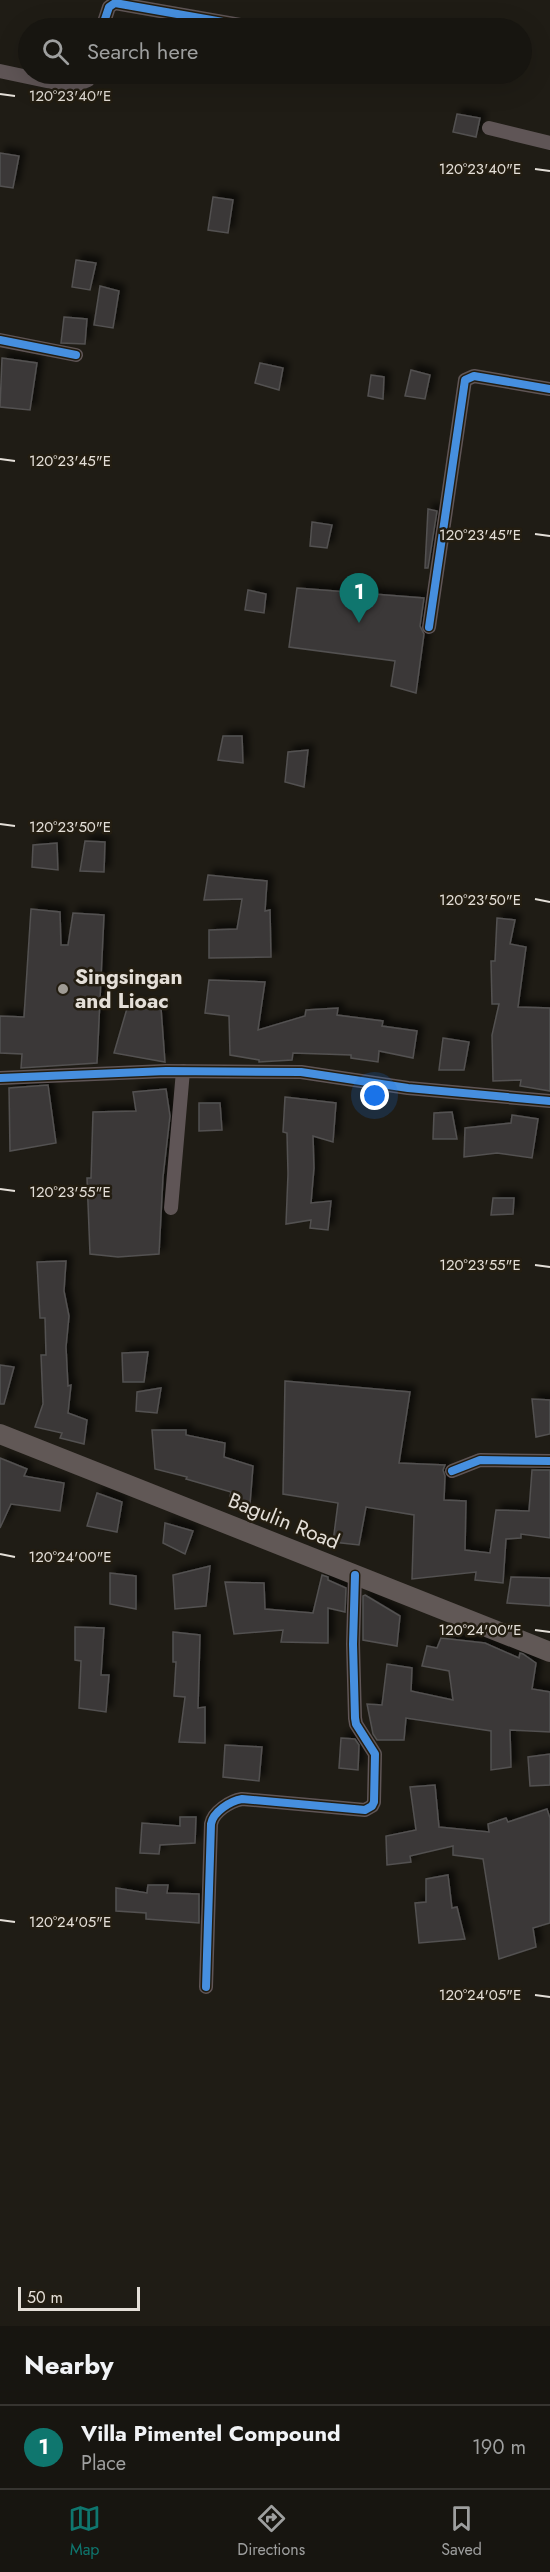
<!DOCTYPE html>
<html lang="en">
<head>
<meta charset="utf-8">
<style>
  :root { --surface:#171510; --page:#24221e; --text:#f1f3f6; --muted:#9e9f9f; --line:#363430; --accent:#0f766e }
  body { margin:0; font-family:Jost,sans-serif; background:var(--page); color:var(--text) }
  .scale { position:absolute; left:18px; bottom:15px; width:122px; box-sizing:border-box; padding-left:6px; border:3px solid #e4dfd8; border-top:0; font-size:16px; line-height:21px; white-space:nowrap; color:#e4dfd8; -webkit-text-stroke:4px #231d11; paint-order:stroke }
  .you { position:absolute; left:375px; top:1096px; width:21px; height:21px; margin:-15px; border:4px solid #fff; border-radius:50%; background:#1a73e8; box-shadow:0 0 0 9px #1a73e833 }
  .badge { display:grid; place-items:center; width:39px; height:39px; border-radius:50%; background:var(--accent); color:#fff; font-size:20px; font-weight:700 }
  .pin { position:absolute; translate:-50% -50px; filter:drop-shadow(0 2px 3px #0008) }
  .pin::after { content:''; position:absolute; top:32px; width:21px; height:18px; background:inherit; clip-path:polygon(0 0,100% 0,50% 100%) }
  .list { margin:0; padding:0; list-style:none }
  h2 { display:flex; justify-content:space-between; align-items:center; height:78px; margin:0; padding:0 24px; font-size:26px }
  h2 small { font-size:20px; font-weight:400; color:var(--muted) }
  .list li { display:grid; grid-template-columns:39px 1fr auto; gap:18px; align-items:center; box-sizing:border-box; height:84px; padding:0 24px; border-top:2px solid var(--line) }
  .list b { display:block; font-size:22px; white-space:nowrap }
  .list p { margin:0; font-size:20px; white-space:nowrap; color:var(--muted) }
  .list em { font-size:20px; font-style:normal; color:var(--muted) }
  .icon { flex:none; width:33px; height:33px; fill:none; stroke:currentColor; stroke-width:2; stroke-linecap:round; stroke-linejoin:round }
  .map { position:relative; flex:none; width:550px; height:2326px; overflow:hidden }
  .search { position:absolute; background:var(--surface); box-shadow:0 6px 24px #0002; left:18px; right:18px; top:18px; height:66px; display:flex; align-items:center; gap:15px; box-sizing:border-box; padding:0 21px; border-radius:33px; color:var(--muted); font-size:22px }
  .sheet { height:162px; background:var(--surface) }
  nav { display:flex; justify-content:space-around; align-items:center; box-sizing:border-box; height:84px; border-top:2px solid var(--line); background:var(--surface); font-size:16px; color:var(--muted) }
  nav a { display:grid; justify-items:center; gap:3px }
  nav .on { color:var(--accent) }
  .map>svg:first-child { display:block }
  .building { fill:#3b3938; stroke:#535151; stroke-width:1.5; filter:url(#shadow) }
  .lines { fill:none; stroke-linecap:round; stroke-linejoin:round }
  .street { stroke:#5f5556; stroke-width:14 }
  .secondary { stroke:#615856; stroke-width:20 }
  .cycleway-casing { stroke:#231d11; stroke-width:11 }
  .cycleway { stroke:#468fdf; stroke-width:8 }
  .ticks { fill:none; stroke:#e4dfd8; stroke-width:2 }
  .poi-dot { fill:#9f9b94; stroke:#231d11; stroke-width:2 }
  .labels { text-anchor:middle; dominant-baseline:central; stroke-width:5; stroke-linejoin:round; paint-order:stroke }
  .poi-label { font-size:21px; font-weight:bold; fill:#e4dfd8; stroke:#231d11; text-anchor:start }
  .street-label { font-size:21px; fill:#e4dfd8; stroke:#231d11 }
  .ticks-label { font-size:15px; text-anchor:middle; fill:#e4dfd8; stroke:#231d11; stroke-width:5; stroke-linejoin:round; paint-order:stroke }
</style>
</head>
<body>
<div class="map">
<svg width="550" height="2326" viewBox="0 0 550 2326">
  <defs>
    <filter id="shadow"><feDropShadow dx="5.5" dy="-5.5" stdDeviation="3" flood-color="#0009"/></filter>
  </defs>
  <rect width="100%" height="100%" fill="#1f1c15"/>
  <g class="building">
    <path d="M 457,114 L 480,118 L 476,137 L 453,132 Z"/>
    <path d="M 0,153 L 19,156 L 13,188 L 0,186 Z"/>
    <path d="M 213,197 L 233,200 L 228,233 L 208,230 Z"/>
    <path d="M 76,260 L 96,263 L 90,290 L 72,287 Z"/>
    <path d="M 100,286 L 119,291 L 113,328 L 94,325 Z"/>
    <path d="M 64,317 L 87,319 L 85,344 L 61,343 Z"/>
    <path d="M 2,358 L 37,363 L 30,410 L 0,407 Z"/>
    <path d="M 260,363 L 283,368 L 279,390 L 255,383 Z"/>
    <path d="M 411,370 L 430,375 L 425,399 L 405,396 Z"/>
    <path d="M 371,375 L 384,377 L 383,399 L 368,396 Z"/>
    <path d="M 428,509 L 437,511 L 428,568 L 425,568 Z"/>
    <path d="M 312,522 L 332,525 L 327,548 L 310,546 Z"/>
    <path d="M 297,588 L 424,598 L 420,626 L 424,634 L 416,693 L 391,686 L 395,661 L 289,647 Z"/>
    <path d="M 248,590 L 266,594 L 264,613 L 245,610 Z"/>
    <path d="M 223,736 L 242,736 L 243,763 L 218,760 Z"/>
    <path d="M 308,750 L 304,787 L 285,782 L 288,752 Z"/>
    <path d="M 85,841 L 105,842 L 104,872 L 80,871 Z"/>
    <path d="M 57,843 L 58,870 L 32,867 L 33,845 Z"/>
    <path d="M 208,875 L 267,881 L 265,911 L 270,910 L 271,957 L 209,958 L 209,930 L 237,929 L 242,899 L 204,900 Z"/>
    <path d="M 31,909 L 60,912 L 61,945 L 68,945 L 73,913 L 104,915 L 97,1063 L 21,1068 L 22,1054 L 0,1053 L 0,1016 L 24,1017 Z"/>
    <path d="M 497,918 L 515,920 L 510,944 L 526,947 L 518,1007 L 550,1008 L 550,1091 L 520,1086 L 521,1080 L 493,1081 L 492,1035 L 499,1004 L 492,1004 L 491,961 L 495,961 Z"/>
    <path d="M 209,980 L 265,982 L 258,1030 L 305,1016 L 306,1010 L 338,1008 L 337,1015 L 383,1021 L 382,1026 L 417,1031 L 413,1058 L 379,1051 L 378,1062 L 351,1058 L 351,1055 L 293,1053 L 292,1060 L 259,1062 L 259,1060 L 230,1055 L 229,1016 L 205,1013 Z"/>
    <path d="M 128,1005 L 161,1008 L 165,1062 L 114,1053 Z"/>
    <path d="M 443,1038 L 469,1042 L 464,1070 L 439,1070 Z"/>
    <path d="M 48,1085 L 56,1143 L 10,1151 L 9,1088 Z"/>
    <path d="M 166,1089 L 170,1116 L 163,1177 L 159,1254 L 118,1257 L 90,1254 L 87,1178 L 91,1178 L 93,1112 L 136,1111 L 133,1092 Z"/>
    <path d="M 285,1097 L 336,1103 L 333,1142 L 313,1136 L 314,1168 L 311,1203 L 331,1201 L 328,1230 L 310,1228 L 311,1220 L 286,1224 L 288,1174 L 287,1133 L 283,1132 Z"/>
    <path d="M 199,1103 L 220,1103 L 222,1130 L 199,1131 Z"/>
    <path d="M 452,1112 L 457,1139 L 433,1139 L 434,1113 Z"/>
    <path d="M 512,1115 L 538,1119 L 532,1158 L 497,1153 L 464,1157 L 465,1128 L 511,1123 Z"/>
    <path d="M 493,1198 L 514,1198 L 513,1214 L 491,1215 Z"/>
    <path d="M 66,1261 L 64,1291 L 69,1316 L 66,1347 L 68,1386 L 71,1385 L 68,1413 L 87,1420 L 84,1444 L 60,1438 L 62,1433 L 35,1427 L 43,1404 L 41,1355 L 46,1355 L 45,1318 L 40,1318 L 37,1262 Z"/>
    <path d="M 148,1352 L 144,1382 L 123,1382 L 122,1353 Z"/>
    <path d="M 0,1365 L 14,1367 L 4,1404 L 0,1404 Z"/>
    <path d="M 285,1381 L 410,1392 L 399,1463 L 445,1465 L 443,1470 L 445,1476 L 444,1500 L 466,1501 L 465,1550 L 490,1553 L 496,1510 L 529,1511 L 532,1470 L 550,1470 L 550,1538 L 521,1534 L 521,1538 L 506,1539 L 503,1583 L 475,1580 L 476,1572 L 412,1579 L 414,1515 L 366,1507 L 359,1545 L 333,1542 L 338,1503 L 283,1494 Z"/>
    <path d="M 161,1388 L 157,1413 L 136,1411 L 137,1392 Z"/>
    <path d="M 532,1399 L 550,1400 L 550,1434 L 536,1437 Z"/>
    <path d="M 152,1430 L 186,1430 L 186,1435 L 225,1443 L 224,1457 L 253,1466 L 250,1504 L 230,1497 L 231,1492 L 186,1479 L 187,1477 L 155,1469 Z"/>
    <path d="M 0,1458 L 27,1469 L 24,1476 L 64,1483 L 60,1511 L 11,1504 L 0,1528 Z"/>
    <path d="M 97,1493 L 122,1502 L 117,1532 L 87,1526 Z"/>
    <path d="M 165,1523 L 193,1531 L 185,1554 L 163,1543 Z"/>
    <path d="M 210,1566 L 206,1606 L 175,1609 L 173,1575 Z"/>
    <path d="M 110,1573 L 136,1576 L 136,1609 L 110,1604 Z"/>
    <path d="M 322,1575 L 328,1577 L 328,1580 L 346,1588 L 345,1612 L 328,1608 L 328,1643 L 281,1642 L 283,1630 L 234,1634 L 225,1582 L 264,1583 L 265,1609 L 313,1613 Z"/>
    <path d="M 511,1577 L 550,1578 L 550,1606 L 507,1603 Z"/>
    <path d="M 365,1595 L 400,1616 L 397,1646 L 363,1640 L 363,1596 Z"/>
    <path d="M 75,1627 L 104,1628 L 101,1675 L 109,1675 L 106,1712 L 79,1708 L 81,1661 L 75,1660 Z"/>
    <path d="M 173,1632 L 200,1635 L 198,1708 L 205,1707 L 205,1743 L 179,1742 L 185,1697 L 174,1696 L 176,1662 L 173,1662 Z"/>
    <path d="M 441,1638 L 485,1643 L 519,1658 L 520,1653 L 523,1654 L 536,1663 L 532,1689 L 550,1692 L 550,1732 L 510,1730 L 511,1767 L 491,1770 L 491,1731 L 406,1718 L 404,1740 L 377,1740 L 373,1734 L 367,1704 L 382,1705 L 387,1664 L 412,1668 L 411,1691 L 453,1700 L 449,1671 L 422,1666 L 427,1646 L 437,1648 Z"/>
    <path d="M 341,1738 L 355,1739 L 359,1745 L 358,1770 L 339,1768 Z"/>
    <path d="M 225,1745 L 262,1747 L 259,1781 L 223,1777 Z"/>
    <path d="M 550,1754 L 550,1785 L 530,1786 L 528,1757 Z"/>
    <path d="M 435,1785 L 439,1827 L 489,1832 L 488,1824 L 506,1818 L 508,1822 L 547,1809 L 550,1818 L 550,1923 L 533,1928 L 536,1947 L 499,1959 L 483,1859 L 453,1855 L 453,1846 L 410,1856 L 411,1862 L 387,1865 L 386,1836 L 416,1830 L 410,1787 Z"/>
    <path d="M 180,1817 L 196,1817 L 195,1843 L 160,1845 L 159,1854 L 140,1853 L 142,1823 L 180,1826 Z"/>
    <path d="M 448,1875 L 452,1908 L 457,1907 L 465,1939 L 419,1943 L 415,1903 L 426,1902 L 426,1879 Z"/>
    <path d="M 148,1885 L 168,1885 L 167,1893 L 199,1894 L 199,1923 L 146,1919 L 146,1913 L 116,1911 L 116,1888 L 147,1893 Z"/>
  </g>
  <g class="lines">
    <g class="street">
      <path d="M 102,28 L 109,7 L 115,3 L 240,25"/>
      <path d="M 0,71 L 56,83 L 76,85 L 88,80 L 91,74"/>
      <path d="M 489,128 L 550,143"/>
      <path d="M 0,340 L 76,355"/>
      <path d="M 429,627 L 465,380 L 474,376 L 550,389"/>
      <path d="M 0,1078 L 166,1071 L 301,1072 L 408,1088 L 550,1101"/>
      <path d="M 171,1208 L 183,1071"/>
      <path d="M 452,1471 L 480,1460 L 550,1461"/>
      <path d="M 206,1987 L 211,1824 C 213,1812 230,1801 242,1799 L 365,1810 L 372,1806 L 374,1802 L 375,1754 L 356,1724 L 355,1718 L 353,1644 L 355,1575"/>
    </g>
    <path class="secondary" d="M 0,1434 L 550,1652"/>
    <g class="cycleway-casing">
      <g id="cycleway">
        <path d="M 102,28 L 109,7 L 115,3 L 240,25"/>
        <path d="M 0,340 L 76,355"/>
        <path d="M 429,627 L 465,380 L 474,376 L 550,389"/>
        <path d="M 0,1078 L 166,1071 L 301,1072 L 408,1088 L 550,1101"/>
        <path d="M 452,1471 L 480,1460 L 550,1461"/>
        <path d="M 206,1987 L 211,1824 C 213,1812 230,1801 242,1799 L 365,1810 L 372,1806 L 374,1802 L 375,1754 L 356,1724 L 355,1718 L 353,1644 L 355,1575"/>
      </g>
    </g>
    <use href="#cycleway" class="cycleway"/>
  </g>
  <path class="ticks" d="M 0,94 L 15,96M 535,169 L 550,171M 0,459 L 15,461M 535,534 L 550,536M 0,824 L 15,826M 535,899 L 550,902M 0,1189 L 15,1191M 535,1265 L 550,1267M 0,1554 L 15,1557M 535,1630 L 550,1632M 0,1920 L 15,1922M 535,1995 L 550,1997"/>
  <circle class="poi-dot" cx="63" cy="989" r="6"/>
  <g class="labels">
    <g class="poi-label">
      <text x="75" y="977">Singsingan<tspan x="75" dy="24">and Lioac</tspan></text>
    </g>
    <g class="street-label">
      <text transform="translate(284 1521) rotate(22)">Bagulin Road</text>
    </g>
  </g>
  <g class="ticks-label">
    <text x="70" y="101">120°23'40"E</text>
    <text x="480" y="174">120°23'40"E</text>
    <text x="70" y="466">120°23'45"E</text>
    <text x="480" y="540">120°23'45"E</text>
    <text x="70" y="832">120°23'50"E</text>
    <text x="480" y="905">120°23'50"E</text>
    <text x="70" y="1197">120°23'55"E</text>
    <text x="480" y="1270">120°23'55"E</text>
    <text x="70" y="1562">120°24'00"E</text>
    <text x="480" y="1635">120°24'00"E</text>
    <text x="70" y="1927">120°24'05"E</text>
    <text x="480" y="2000">120°24'05"E</text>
  </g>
</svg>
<div class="scale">50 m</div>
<div class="you"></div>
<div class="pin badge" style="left:359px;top:623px">1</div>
<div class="search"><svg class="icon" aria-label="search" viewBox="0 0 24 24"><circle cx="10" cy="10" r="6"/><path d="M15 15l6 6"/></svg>Search here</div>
</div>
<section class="sheet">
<h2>Nearby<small></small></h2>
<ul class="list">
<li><span class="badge">1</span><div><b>Villa Pimentel Compound</b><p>Place</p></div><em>190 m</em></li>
</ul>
</section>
<nav>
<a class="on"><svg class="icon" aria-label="map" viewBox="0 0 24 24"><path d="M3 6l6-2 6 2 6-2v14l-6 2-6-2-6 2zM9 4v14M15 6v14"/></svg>Map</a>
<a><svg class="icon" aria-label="directions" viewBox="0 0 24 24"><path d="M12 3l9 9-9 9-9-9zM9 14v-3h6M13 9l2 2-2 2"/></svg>Directions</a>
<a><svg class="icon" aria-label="saved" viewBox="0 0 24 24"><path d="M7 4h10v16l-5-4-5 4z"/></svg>Saved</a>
</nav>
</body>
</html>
